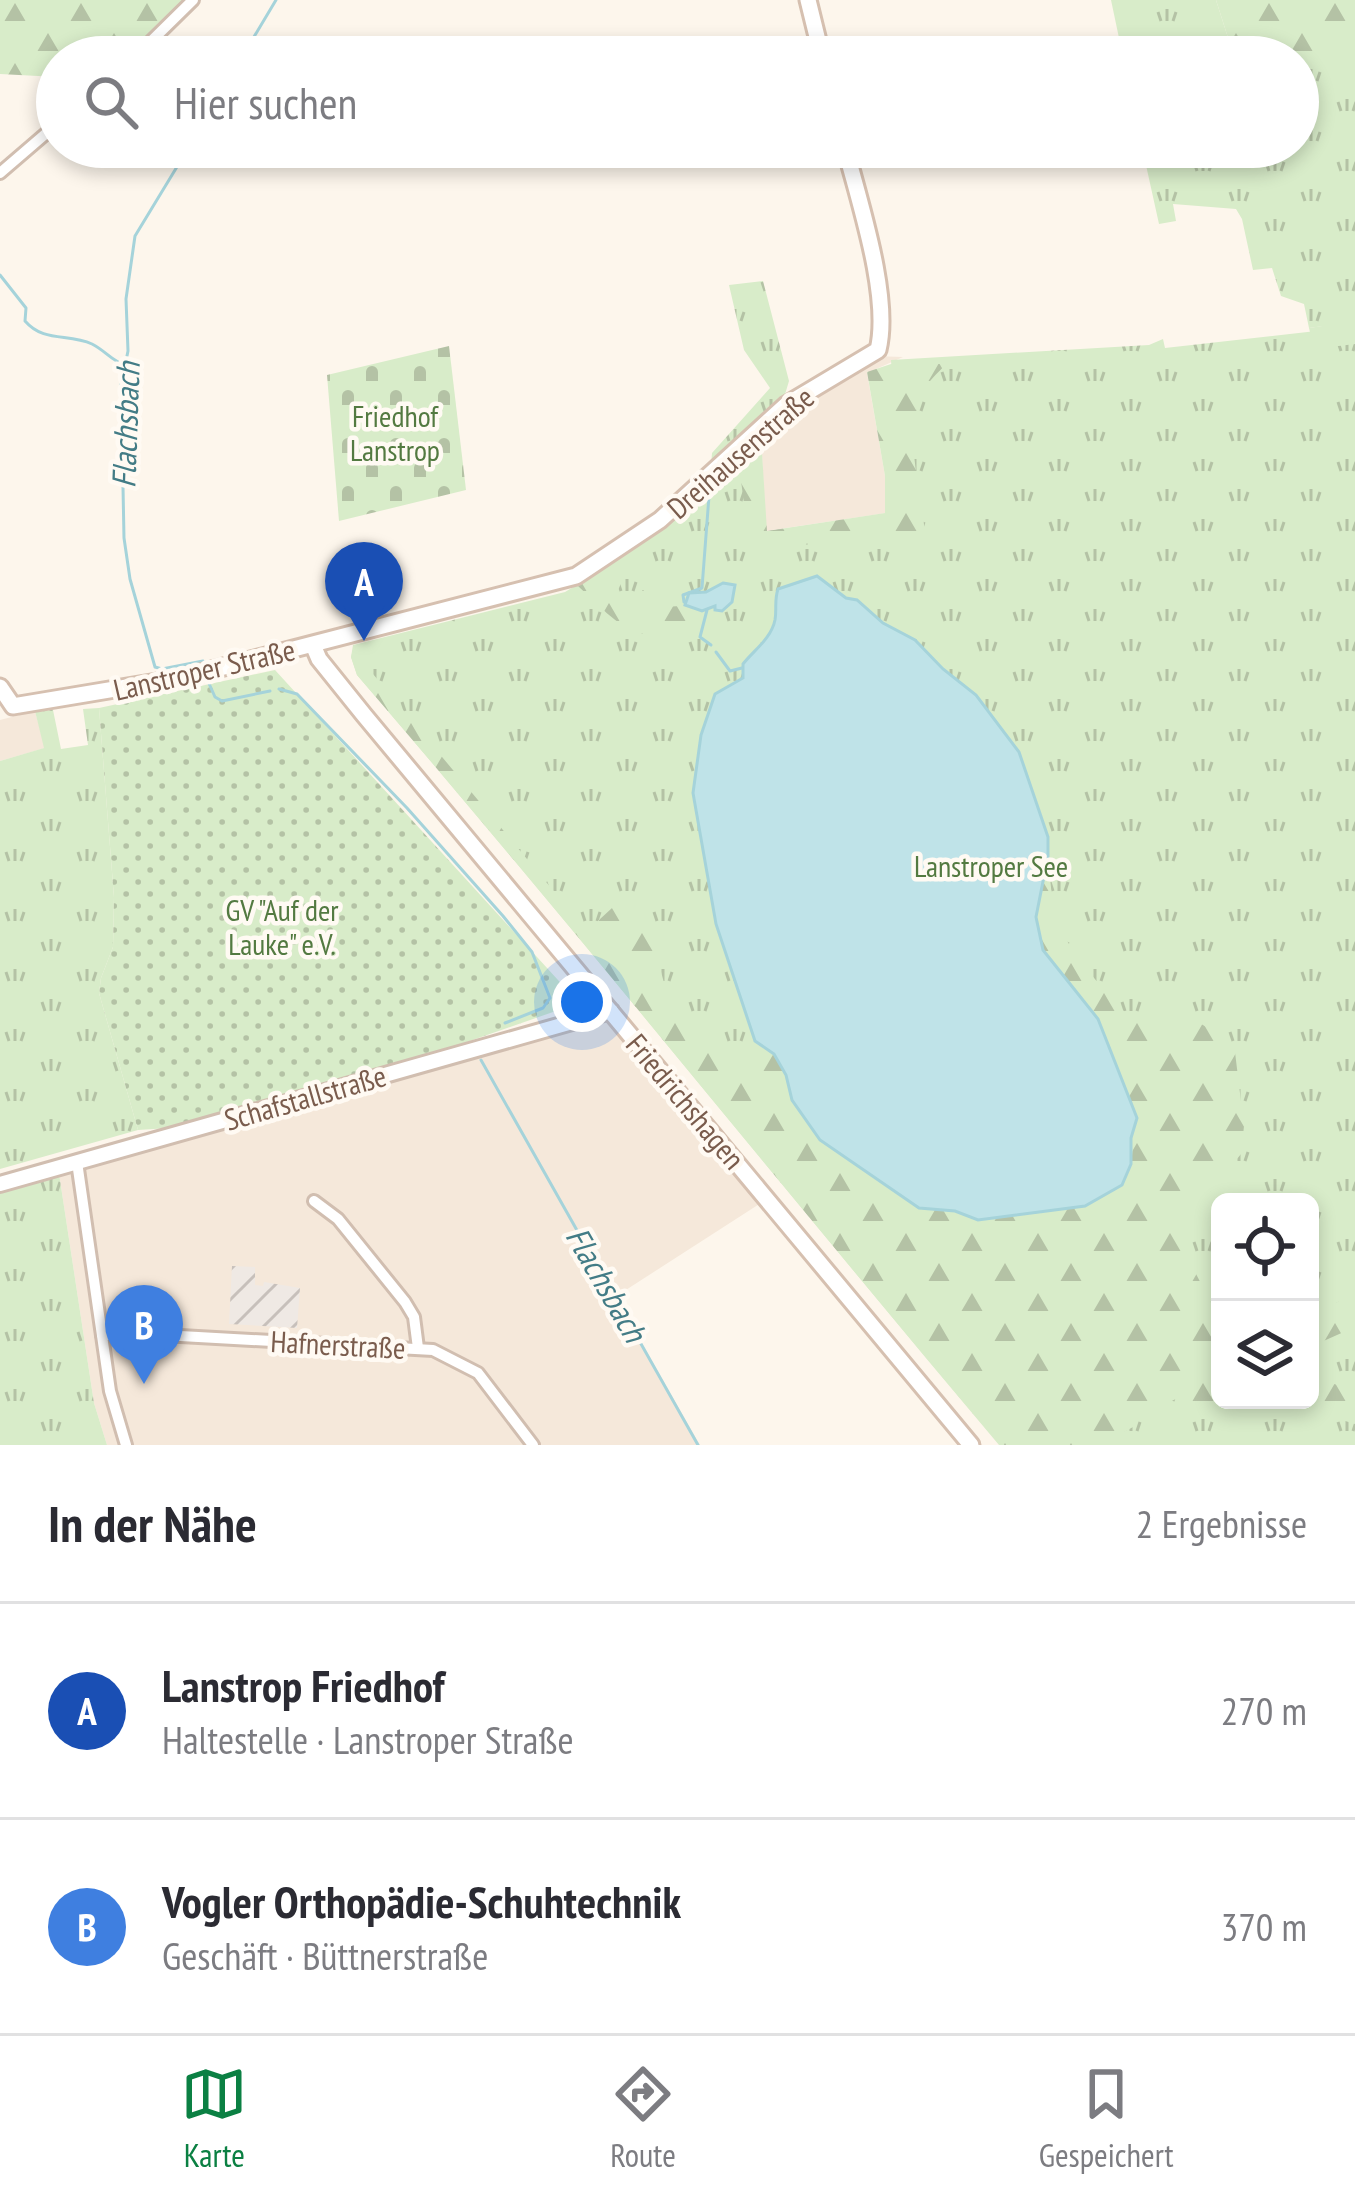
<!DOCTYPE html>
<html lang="de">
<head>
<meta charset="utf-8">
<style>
  :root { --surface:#fff; --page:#f2f2f3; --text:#2b2b33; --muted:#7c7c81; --line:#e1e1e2; --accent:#0b8043 }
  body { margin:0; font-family:"PT Sans Narrow",sans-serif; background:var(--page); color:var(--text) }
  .controls { position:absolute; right:36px; bottom:36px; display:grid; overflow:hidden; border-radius:18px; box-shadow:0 6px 18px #0003 }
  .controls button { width:108px; height:108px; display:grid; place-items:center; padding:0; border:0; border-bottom:3px solid var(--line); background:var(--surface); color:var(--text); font:60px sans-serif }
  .you { position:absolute; left:582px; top:1002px; width:42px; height:42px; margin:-30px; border:9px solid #fff; border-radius:50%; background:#1a73e8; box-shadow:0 0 0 18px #1a73e833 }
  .badge { display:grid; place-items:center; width:78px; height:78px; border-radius:50%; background:var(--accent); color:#fff; font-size:39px; font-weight:700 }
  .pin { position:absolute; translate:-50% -99px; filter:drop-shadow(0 3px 6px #0008) }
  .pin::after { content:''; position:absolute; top:63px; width:42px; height:36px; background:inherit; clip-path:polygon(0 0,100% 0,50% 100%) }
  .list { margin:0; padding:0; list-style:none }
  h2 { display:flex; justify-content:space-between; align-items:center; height:156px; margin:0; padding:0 48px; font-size:51px }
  h2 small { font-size:39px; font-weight:400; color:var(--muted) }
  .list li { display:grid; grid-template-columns:78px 1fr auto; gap:36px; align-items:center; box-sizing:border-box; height:216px; padding:0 48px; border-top:3px solid var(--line) }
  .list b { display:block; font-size:45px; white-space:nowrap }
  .list p { margin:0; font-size:39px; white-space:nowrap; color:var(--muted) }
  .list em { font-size:39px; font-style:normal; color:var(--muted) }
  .icon { flex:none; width:66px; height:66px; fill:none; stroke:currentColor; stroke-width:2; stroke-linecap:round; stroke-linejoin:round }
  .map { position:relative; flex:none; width:1355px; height:1445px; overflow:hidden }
  .search { position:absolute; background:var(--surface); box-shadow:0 6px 18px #0003; left:36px; right:36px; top:36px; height:132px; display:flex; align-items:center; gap:30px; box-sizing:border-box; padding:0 42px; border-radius:66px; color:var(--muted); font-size:45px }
  .sheet { height:588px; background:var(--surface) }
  nav { display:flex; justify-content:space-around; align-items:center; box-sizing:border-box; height:168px; border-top:3px solid var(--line); background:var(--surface); font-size:33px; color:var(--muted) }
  nav a { display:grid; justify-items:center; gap:6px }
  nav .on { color:var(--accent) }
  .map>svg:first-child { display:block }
  .residential { fill:#f5e8da }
  .industrial { fill:url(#industrial-furrows) }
  .grass { fill:url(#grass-tufts); fill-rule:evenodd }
  .forest { fill:url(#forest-firs) }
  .cemetery { fill:url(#cemetery-stones) }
  .garden { fill:url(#garden-dots) }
  .water { fill:#bfe3e8; stroke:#a5d3da; stroke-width:3 }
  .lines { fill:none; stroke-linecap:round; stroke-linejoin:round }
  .stream { stroke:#a5d3da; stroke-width:3 }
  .minor-casing { stroke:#d1beb0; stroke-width:16 }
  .tertiary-casing { stroke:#d1beb0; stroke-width:20 }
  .secondary-casing { stroke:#d6c0b0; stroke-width:21 }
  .minor { stroke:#fff; stroke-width:10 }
  .tertiary { stroke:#fff; stroke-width:14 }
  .secondary { stroke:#fff; stroke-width:15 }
  .labels { text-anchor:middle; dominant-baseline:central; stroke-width:9; stroke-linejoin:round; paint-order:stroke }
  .park-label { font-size:30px; fill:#537a41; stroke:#fffaf3 }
  .street-label { font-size:30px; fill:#7a5c4d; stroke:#fffaf3 }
  .water-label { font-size:33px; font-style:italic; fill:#437c86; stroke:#fffaf3 }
</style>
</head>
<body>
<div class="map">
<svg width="1355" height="1445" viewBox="0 0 1355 1445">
  <defs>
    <pattern id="industrial-furrows" width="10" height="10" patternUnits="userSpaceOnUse" patternTransform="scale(3)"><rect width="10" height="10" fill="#efe9e4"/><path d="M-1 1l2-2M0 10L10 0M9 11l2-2" fill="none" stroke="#c7c0bb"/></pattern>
    <pattern id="grass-tufts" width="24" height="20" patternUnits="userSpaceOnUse" patternTransform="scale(3)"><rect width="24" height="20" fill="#d8ecc9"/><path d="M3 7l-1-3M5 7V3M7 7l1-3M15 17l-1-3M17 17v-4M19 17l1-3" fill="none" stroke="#b4c2a5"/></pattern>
    <pattern id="forest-firs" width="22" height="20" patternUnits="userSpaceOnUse" patternTransform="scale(3)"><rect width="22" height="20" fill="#d8ecc9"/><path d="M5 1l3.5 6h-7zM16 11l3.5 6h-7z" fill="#b4c2a5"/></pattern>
    <pattern id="cemetery-stones" width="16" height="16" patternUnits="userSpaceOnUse" patternTransform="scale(3)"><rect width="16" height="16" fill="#d8ecc9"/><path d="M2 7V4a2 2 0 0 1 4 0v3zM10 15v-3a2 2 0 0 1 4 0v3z" fill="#b4c2a5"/></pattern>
    <pattern id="garden-dots" width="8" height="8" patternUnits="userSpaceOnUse" patternTransform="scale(3)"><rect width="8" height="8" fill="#d8ecc9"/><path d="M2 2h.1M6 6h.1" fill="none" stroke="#b4c2a5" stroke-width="1.8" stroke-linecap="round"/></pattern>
  </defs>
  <rect width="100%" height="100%" fill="#fdf6ec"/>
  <g class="residential">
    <path d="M 873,356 L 903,357 L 867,373 L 885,476 L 886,513 L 766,531 L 761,437 L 814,397 L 850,379 L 861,363 Z"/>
    <path d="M 35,711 L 45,748 L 0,761 L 0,720 Z"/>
    <path d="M 611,1018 L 767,1199 L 615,1297 L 700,1445 L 107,1445 L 94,1403 L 58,1167 Z"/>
  </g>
  <path class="industrial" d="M 232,1266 L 255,1267 L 255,1285 L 263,1286 L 264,1282 L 300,1288 L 297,1328 L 229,1324 Z"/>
  <g class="grass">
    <path d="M 1111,0 L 1216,0 L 1230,44 L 1281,57 L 1123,57 Z"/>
    <path d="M 1355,40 L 1355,1445 L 1000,1445 C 783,1190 575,928 357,675 L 351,657 L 353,645 L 565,592 L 605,568 L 677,511 L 761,437 L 748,534 L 900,512 L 891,360 L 1149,345 L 1163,339 L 1165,348 L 1325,330 L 1324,326 L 1309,328 L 1304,304 L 1281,296 L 1272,268 L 1253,270 L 1242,219 L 1236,209 L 1173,204 L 1176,221 L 1159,224 L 1142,147 L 1298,147 L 1298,57 ZM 1220,1202 L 1310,1202 L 1310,1400 L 1220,1400 Z"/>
    <path d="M 763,281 L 789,381 L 783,401 L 711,466 L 712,453 L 770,388 L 744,350 L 729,285 Z"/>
    <path d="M 99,708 L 114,897 L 113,947 L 101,978 L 99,993 L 138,1130 L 0,1169 L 0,761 L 44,748 L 35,711 L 53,710 L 61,749 L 88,745 L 83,709 Z"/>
    <path d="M 58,1167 L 94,1403 L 107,1445 L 0,1445 L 0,1186 Z"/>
  </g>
  <g class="forest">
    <path d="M 0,0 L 193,0 L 135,57 L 57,57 L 57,77 L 0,74 Z"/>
    <path d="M 1216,0 L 1355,0 L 1355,52 L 1310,64 L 1298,61 L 1298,57 L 1281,57 L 1230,44 Z"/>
    <path d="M 1355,321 L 1355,344 L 1314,349 L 1309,328 Z"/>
    <path d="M 891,364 L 946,364 C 938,373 926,383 922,394 C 902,442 923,489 925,538 L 910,543 L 842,540 L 795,546 L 749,541 L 738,458 L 761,437 L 767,531 L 885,513 L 885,476 L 867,372 Z"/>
    <path d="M 609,564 L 622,581 L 616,595 L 632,600 L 643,590 L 662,607 L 681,606 L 697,616 L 690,640 C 628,638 620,626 577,585 Z"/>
    <path d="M 353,650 L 587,931 L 624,897 L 649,928 L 666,990 L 730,1067 L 774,1054 L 786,1075 L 792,1100 L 919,1208 L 955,1211 L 978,1220 L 1085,1206 L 1108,1194 L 1131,1165 L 1136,1118 L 1098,1019 L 1043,950 L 1036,917 L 1048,856 L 1054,919 L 1075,954 L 1118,1008 L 1158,1028 L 1198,1022 L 1234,1044 L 1244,1126 L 1241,1154 L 1187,1221 L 1195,1272 L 1220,1320 L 1220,1400 L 1234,1400 L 1205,1417 L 1186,1394 L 1141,1416 L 1133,1427 L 1101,1445 L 999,1445 C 783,1189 575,928 357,675 L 351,657 Z"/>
    <path d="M 1355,1293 L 1355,1327 L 1310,1347 L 1310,1316 Z"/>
    <path d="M 1310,1377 L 1355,1390 L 1355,1424 L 1277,1400 L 1310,1400 Z"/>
  </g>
  <path class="cemetery" d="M 449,346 L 466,490 L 339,521 L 327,375 Z"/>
  <path class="garden" d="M 275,670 L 579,1003 L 323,1092 L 201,1126 L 138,1130 L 99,993 L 101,978 L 113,947 L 114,897 L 99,708 Z"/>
  <g class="water">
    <path d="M 817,576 L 846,598 L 857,600 L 883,623 L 915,640 L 943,669 L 976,695 L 1019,752 L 1048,837 L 1048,856 L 1036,917 L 1043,950 L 1098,1019 L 1137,1118 L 1131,1138 L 1131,1164 L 1122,1185 L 1085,1206 L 978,1220 L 955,1211 L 919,1208 L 820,1140 L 792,1100 L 786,1075 L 774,1054 L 755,1041 L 716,924 L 693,793 L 701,735 L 715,694 L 743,678 L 743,664 C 754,650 771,639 775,620 C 777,609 774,601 778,589 Z"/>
    <path d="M 723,583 L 735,585 L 732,602 L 722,611 L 715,610 L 715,606 L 702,611 L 685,605 L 689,593 L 706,592 Z"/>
  </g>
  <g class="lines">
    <g class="stream">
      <path d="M 242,57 L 276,0"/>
      <path d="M 189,147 L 135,236 L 126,299 L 128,351 L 121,385 L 124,538 L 130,579 L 155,667 L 162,669 L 203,661"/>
      <path d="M 0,275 L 26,308 L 25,321 C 44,343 68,333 92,344 C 106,351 111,361 127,366"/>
      <path d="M 684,602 L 683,595 L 702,588 L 709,496"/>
      <path d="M 707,610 L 700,637 L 711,645"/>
      <path d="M 716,652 L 730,671 L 742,668"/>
      <path d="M 207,679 L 215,697 L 222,701 L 270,691"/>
      <path d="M 279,689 L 297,694 L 407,808 L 503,916 L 532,952 L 550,998 L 543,1008 L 505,1023"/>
      <path d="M 481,1060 L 698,1445"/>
    </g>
    <g class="minor-casing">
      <g id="minor">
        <path d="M 135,57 L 193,0"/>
        <path d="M 0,173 L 57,124"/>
        <path d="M 77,1162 L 110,1391 L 126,1445"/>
        <path d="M 314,1201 L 338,1219 L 405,1302 L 414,1317 L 418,1348"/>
        <path d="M 102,1335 L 145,1334 L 433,1350 L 478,1373 L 533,1445"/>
      </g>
    </g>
    <g class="tertiary-casing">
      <path id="tertiary" d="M 0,1184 L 611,1011"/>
    </g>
    <g class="secondary-casing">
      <g id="secondary">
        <path d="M 808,0 L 822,57"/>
        <path d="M 313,645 L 319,659 L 364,715 L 971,1445"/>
        <path d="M 0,687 L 13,706 L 181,678 L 576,576 L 660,520 L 786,405 L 878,350 C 891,297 859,201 845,147"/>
      </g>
    </g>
    <use href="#minor" class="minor"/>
    <use href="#tertiary" class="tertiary"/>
    <use href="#secondary" class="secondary"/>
  </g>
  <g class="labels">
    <g class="park-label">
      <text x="395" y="415">Friedhof<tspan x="395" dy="34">Lanstrop</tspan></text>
      <text x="991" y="865">Lanstroper See</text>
      <text x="282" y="909">GV "Auf der<tspan x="282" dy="34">Lauke" e.V.</tspan></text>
    </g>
    <g class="street-label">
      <text transform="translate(740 452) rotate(-41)">Dreihausenstraße</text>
      <text transform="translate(204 669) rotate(-13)">Lanstroper Straße</text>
      <text transform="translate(305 1097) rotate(-16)">Schafstallstraße</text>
      <text transform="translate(686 1101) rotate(50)">Friedrichshagen</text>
      <text transform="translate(338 1344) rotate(3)">Hafnerstraße</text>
    </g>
    <g class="water-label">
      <text transform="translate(125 425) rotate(-88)">Flachsbach</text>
      <text transform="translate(607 1284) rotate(60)">Flachsbach</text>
    </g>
  </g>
</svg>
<div class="controls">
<button><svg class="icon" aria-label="locate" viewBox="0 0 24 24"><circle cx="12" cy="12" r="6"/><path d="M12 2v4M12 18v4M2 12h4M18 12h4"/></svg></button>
<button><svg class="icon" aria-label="layers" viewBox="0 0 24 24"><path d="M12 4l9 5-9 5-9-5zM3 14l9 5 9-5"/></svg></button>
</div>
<div class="you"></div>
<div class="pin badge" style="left:364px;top:641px;background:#1a4fb4">A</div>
<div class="pin badge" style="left:144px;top:1384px;background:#3f7fe0">B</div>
<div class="search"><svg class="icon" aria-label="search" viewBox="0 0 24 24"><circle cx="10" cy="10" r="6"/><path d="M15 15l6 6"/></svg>Hier suchen</div>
</div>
<section class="sheet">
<h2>In der Nähe<small>2 Ergebnisse</small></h2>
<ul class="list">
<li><span class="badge" style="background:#1a4fb4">A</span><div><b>Lanstrop Friedhof</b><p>Haltestelle · Lanstroper Straße</p></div><em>270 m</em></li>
<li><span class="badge" style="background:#3f7fe0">B</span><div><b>Vogler Orthopädie-Schuhtechnik</b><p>Geschäft · Büttnerstraße</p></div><em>370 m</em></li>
</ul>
</section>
<nav>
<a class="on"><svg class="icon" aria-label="map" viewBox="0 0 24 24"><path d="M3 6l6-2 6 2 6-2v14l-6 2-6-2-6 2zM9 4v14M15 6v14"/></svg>Karte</a>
<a><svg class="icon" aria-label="directions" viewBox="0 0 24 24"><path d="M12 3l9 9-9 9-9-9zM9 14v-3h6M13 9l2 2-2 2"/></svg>Route</a>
<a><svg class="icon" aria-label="saved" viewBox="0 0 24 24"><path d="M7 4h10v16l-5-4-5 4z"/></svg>Gespeichert</a>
</nav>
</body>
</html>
